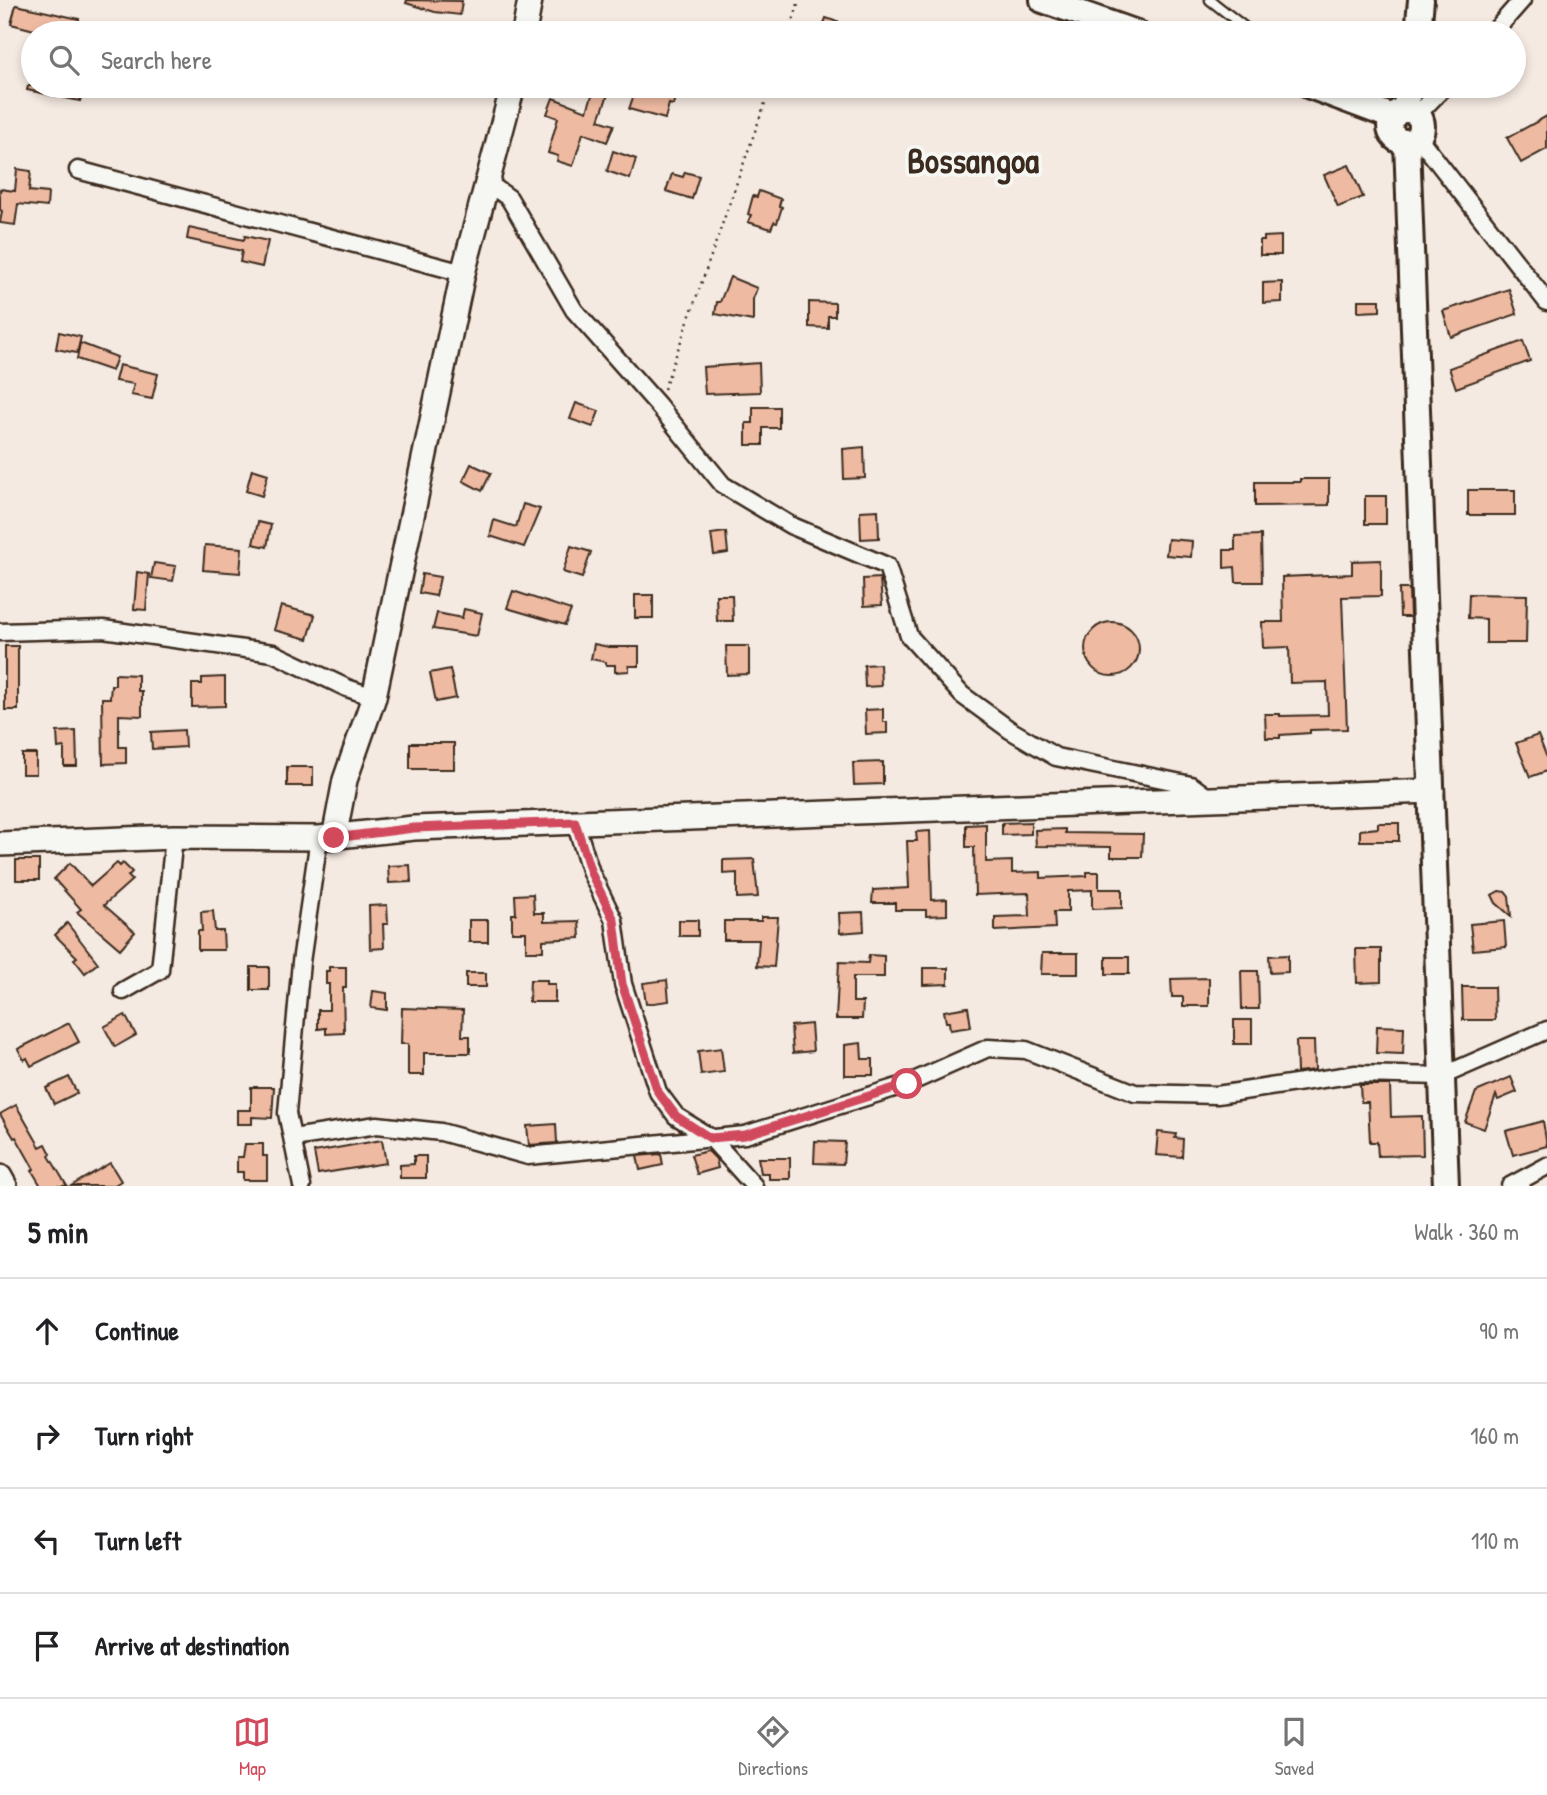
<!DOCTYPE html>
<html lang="en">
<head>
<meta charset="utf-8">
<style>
  :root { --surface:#fff; --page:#f2f2f2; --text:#202124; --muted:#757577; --line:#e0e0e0; --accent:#d1495b }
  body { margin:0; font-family:"Patrick Hand",sans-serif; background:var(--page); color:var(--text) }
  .stop { position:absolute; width:21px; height:21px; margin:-16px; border:5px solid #d1495b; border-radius:50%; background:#fff }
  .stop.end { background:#d1495b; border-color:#fff; box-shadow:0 2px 7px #0008 }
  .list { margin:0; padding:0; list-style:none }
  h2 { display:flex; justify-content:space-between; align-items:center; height:91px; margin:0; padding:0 28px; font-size:30px }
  h2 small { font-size:23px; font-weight:400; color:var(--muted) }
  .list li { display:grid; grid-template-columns:46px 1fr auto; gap:21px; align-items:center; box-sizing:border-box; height:105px; padding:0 28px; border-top:2px solid var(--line) }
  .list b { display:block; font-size:26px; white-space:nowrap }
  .list em { font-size:23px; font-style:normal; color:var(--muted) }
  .icon { flex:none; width:38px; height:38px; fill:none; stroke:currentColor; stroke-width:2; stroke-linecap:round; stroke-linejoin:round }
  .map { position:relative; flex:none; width:1547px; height:1186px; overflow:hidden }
  .search { position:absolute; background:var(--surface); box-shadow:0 4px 10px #0003; left:21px; right:21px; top:21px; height:77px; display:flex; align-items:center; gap:18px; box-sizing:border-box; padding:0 24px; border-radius:38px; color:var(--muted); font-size:26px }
  .sheet { height:511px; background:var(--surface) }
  nav { display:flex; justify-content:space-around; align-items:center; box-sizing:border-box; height:98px; border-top:2px solid var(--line); background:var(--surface); font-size:19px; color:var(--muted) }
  nav a { display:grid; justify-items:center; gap:4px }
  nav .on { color:var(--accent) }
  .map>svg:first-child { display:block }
  .building { fill:#efbaa2; stroke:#3b2a1e; stroke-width:2 }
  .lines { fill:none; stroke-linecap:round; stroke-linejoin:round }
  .lane-casing { stroke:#3b2a1e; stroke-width:13 }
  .street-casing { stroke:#3b2a1e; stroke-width:21 }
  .secondary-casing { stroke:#3b2a1e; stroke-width:28 }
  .primary-casing { stroke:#3b2a1e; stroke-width:30 }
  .path { stroke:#3b2a1e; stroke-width:2.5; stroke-dasharray:2 5; stroke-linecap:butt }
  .lane { stroke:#f6f6f2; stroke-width:8 }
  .street { stroke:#f6f6f2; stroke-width:16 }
  .secondary { stroke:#f6f6f2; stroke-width:23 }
  .primary { stroke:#f6f6f2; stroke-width:24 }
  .route { stroke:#d1495b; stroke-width:9 }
  .labels { text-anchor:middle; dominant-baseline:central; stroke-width:7; stroke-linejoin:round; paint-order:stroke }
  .town-label { font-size:35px; font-weight:bold; fill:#3b2a1e; stroke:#f6f6f2 }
</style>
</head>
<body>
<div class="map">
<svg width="1547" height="1186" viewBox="0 0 1547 1186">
  <rect width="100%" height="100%" fill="#f5eae2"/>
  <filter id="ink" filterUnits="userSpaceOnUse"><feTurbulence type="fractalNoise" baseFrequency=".0143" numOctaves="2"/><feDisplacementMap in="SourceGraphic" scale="14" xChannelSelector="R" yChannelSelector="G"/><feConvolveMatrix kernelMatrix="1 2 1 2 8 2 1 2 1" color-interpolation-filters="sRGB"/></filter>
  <g filter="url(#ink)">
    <g class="building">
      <path d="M 407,0 L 462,1 L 460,15 L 435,12 L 406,3 Z"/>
      <path d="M 16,5 L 79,19 L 76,33 L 46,33 L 11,24 Z"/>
      <path d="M 826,18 L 864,31 L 863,33 L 821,33 Z"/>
      <path d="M 28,86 L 84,86 L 80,101 L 27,90 Z"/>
      <path d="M 595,86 L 611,86 L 599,120 L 614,125 L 607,142 L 583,133 L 573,166 L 557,161 L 558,156 L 548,153 L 558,118 L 547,114 L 553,98 L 587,111 Z"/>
      <path d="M 637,86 L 678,86 L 673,105 L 669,104 L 665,119 L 629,109 Z"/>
      <path d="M 1547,116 L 1547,149 L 1521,163 L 1507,138 Z"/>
      <path d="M 613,151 L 636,159 L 630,179 L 607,171 Z"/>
      <path d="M 1349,165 L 1363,197 L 1338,207 L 1324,175 Z"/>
      <path d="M 17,169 L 31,171 L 29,191 L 48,193 L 47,207 L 18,204 L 15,225 L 0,223 L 2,211 L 0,210 L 0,189 L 15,191 Z"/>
      <path d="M 685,172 L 699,176 L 692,199 L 666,191 L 672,174 L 683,177 Z"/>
      <path d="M 759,191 L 781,199 L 779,206 L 782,207 L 777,223 L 774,222 L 771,229 L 748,222 L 751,215 L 748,214 L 753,196 L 757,197 Z"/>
      <path d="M 189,228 L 244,240 L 245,236 L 268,241 L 262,267 L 240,262 L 242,251 L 187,239 Z"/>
      <path d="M 1281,236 L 1281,255 L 1260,255 L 1260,240 L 1264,240 L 1264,237 Z"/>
      <path d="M 730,277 L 757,288 L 753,299 L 753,321 L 715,314 L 717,302 L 720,302 Z"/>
      <path d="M 1282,282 L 1282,302 L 1263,303 L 1263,283 Z"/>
      <path d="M 1509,289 L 1517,314 L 1451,337 L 1443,311 Z"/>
      <path d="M 1358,300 L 1380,300 L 1380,311 L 1358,312 Z"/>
      <path d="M 809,302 L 835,303 L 835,316 L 828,316 L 828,328 L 809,327 Z"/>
      <path d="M 59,332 L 81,337 L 77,353 L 56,349 Z"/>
      <path d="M 1523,341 L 1530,361 L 1456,388 L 1449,368 Z"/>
      <path d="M 80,343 L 117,357 L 112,371 L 77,359 Z"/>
      <path d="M 759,363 L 760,392 L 705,394 L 703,367 Z"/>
      <path d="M 119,365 L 158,374 L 152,399 L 131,395 L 134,384 L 115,381 Z"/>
      <path d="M 576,403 L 599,411 L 593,427 L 570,419 Z"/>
      <path d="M 753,407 L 779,407 L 779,428 L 763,428 L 763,445 L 746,445 L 746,423 L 753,423 Z"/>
      <path d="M 864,447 L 865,478 L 844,479 L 843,449 Z"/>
      <path d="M 471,464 L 491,473 L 482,491 L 463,481 Z"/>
      <path d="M 252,469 L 268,474 L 262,496 L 246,491 Z"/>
      <path d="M 1300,479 L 1329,479 L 1329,505 L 1255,506 L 1255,482 L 1300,482 Z"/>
      <rect x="1468" y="490" width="47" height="25"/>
      <rect x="1365" y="496" width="21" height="28"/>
      <path d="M 523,504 L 540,509 L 524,547 L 490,536 L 494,520 L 516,527 Z"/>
      <path d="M 878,510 L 879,538 L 861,539 L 860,511 Z"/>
      <path d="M 258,522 L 271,525 L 267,547 L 253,544 Z"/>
      <path d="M 726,532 L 728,553 L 714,555 L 711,534 Z"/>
      <path d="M 1261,535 L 1262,582 L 1236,582 L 1235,567 L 1224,568 L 1224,550 L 1235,550 L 1235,536 Z"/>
      <path d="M 1168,539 L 1192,541 L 1191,557 L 1166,555 Z"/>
      <path d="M 205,545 L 242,548 L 240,573 L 203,570 Z"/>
      <path d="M 571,546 L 591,552 L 582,578 L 563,572 Z"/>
      <path d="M 1381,560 L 1381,596 L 1342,597 L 1347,729 L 1310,730 L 1310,733 L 1280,735 L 1280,738 L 1266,738 L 1265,714 L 1280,714 L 1280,716 L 1328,715 L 1327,682 L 1290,683 L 1289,647 L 1263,648 L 1262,622 L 1283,622 L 1282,577 L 1352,574 L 1352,561 Z"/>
      <path d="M 154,563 L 176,566 L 173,581 L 151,578 Z"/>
      <path d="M 137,572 L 149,574 L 146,610 L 134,609 Z"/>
      <path d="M 422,574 L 440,577 L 436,596 L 419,593 Z"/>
      <path d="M 880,578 L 882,605 L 864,606 L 863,579 Z"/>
      <path d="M 1399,589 L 1409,589 L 1410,617 L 1400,617 Z"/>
      <path d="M 513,591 L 571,610 L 565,625 L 507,608 Z"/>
      <path d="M 1469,594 L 1527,595 L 1526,643 L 1486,643 L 1486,619 L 1468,618 Z"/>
      <rect x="635" y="595" width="18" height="23"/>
      <path d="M 716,595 L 732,595 L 733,621 L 717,621 Z"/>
      <path d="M 281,606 L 315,615 L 308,639 L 274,630 Z"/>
      <path d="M 464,609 L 482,613 L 477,636 L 433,629 L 437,613 L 462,618 Z"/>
      <circle cx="1112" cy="649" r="27"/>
      <path d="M 594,644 L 609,647 L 639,647 L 639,666 L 629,666 L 629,671 L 615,672 L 615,665 L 606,665 L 606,662 L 591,659 Z"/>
      <rect x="5" y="646" width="13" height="64"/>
      <path d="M 726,646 L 749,646 L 749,674 L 727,675 Z"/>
      <path d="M 880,664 L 881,686 L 865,687 L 864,665 Z"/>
      <path d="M 450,669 L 456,698 L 436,702 L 430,673 Z"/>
      <path d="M 115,674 L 138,675 L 138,691 L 142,691 L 142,716 L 119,715 L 119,747 L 126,747 L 126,763 L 103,764 L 102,698 L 110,698 L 111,685 L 115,685 Z"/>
      <path d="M 225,677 L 225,706 L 192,707 L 192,684 L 202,684 L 202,678 Z"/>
      <path d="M 883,709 L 883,722 L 887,722 L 887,733 L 866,734 L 865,710 Z"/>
      <path d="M 184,730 L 185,747 L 152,749 L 151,732 Z"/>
      <path d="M 76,731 L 77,766 L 64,766 L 64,747 L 58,748 L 57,732 Z"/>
      <path d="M 1538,735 L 1547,758 L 1547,771 L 1530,777 L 1516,743 Z"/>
      <rect x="410" y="743" width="44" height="26"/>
      <rect x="22" y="754" width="14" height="20"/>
      <path d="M 883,762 L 883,784 L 854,785 L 853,763 Z"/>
      <rect x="287" y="767" width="26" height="19"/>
      <path d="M 1031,822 L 1031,834 L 1002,835 L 1002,823 Z"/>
      <path d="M 1378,823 L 1399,823 L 1399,841 L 1360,841 L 1360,830 L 1378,828 Z"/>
      <path d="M 986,824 L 986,862 L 1012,861 L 1012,873 L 1041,872 L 1041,878 L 1087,876 L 1087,872 L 1099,872 L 1099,889 L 1122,889 L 1122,908 L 1092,909 L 1092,890 L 1068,891 L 1068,912 L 1054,912 L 1055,928 L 995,931 L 995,917 L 1030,916 L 1029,893 L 975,895 L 974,847 L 966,847 L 966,825 Z"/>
      <path d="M 1065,829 L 1065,833 L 1143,834 L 1142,857 L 1111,857 L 1111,847 L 1036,846 L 1035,830 Z"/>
      <path d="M 930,831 L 932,900 L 947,899 L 947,915 L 926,916 L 926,910 L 895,910 L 895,903 L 872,903 L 873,890 L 909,888 L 907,841 L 917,841 L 916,832 Z"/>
      <path d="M 754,859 L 758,897 L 737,898 L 737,873 L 723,874 L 723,860 Z"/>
      <rect x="16" y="860" width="23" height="20"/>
      <path d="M 70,863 L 91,886 L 117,863 L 120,866 L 123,863 L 132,872 L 128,876 L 132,880 L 104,905 L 135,932 L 120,949 L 77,912 L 81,909 L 54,879 Z"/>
      <path d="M 410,865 L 411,882 L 389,883 L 388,866 Z"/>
      <path d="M 1499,891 L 1506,892 L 1509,896 L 1511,916 L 1496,903 L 1492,895 Z"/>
      <path d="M 533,894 L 534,913 L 544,913 L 544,922 L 579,921 L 580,938 L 543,940 L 543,951 L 526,951 L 526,932 L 512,932 L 512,914 L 516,914 L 515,895 Z"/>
      <path d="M 387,905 L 388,924 L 383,924 L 384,948 L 370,949 L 369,906 Z"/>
      <path d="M 213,911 L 215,931 L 223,931 L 224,950 L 198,950 L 198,931 L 202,931 L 201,912 Z"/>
      <path d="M 863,912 L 864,931 L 840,933 L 839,913 Z"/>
      <path d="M 761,917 L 778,917 L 774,967 L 757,966 L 759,940 L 724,940 L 724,921 L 761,921 Z"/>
      <rect x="469" y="920" width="19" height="22"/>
      <rect x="679" y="920" width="19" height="16"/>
      <path d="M 1504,921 L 1506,947 L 1473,950 L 1470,924 Z"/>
      <path d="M 67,923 L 98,963 L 85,973 L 74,959 L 77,957 L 55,935 Z"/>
      <path d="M 1356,949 L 1381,949 L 1381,982 L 1357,983 Z"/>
      <path d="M 1042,953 L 1078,953 L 1078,974 L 1041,974 Z"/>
      <path d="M 869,955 L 884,956 L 884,977 L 853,977 L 853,1002 L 863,1002 L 862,1019 L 836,1019 L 839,962 L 868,963 Z"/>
      <path d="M 1288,955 L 1288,972 L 1270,973 L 1269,956 Z"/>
      <rect x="1106" y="957" width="23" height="17"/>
      <rect x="251" y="967" width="18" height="23"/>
      <path d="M 329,967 L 346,967 L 346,988 L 343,988 L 344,1033 L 326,1034 L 326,1028 L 318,1029 L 318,1010 L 329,1010 L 329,984 L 326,984 L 326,971 L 329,971 Z"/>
      <path d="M 923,968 L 948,968 L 948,984 L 923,985 Z"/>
      <path d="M 1241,971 L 1258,971 L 1259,1009 L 1242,1009 Z"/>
      <rect x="466" y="973" width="20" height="14"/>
      <path d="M 1209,978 L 1209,1006 L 1183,1006 L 1183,997 L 1172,997 L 1171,979 Z"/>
      <path d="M 530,980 L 547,980 L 547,984 L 555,984 L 555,1002 L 529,1002 Z"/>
      <path d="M 667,980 L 669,1001 L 646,1004 L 643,983 Z"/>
      <path d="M 1462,987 L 1494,987 L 1495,1020 L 1463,1020 Z"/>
      <path d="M 373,991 L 387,993 L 387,1010 L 371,1008 Z"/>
      <path d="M 968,1007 L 971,1027 L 950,1030 L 949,1022 L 946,1022 L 944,1011 Z"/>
      <path d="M 402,1008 L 463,1010 L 462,1036 L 470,1036 L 470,1053 L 424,1053 L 424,1075 L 408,1075 L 408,1044 L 401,1044 Z"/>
      <path d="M 125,1015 L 136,1035 L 115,1047 L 104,1027 Z"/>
      <rect x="1234" y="1020" width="18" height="24"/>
      <path d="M 69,1023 L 79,1042 L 31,1066 L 27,1058 L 24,1060 L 18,1049 Z"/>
      <path d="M 811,1024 L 813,1051 L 793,1053 L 791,1026 Z"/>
      <path d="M 1377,1026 L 1404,1027 L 1403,1054 L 1376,1053 Z"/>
      <path d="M 1296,1041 L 1314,1041 L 1315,1070 L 1297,1072 Z"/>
      <path d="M 861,1043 L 862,1059 L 873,1059 L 873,1075 L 845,1075 L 845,1045 Z"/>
      <path d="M 721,1048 L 724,1072 L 701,1075 L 698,1051 Z"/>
      <path d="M 69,1077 L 77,1093 L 54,1104 L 46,1088 Z"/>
      <path d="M 1511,1077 L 1517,1092 L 1498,1100 L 1496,1095 L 1484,1129 L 1465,1122 L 1476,1092 Z"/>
      <path d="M 1360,1085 L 1390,1085 L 1391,1117 L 1422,1116 L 1423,1155 L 1378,1156 L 1377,1142 L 1370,1142 L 1368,1102 L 1361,1102 Z"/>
      <path d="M 251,1087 L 274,1087 L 272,1118 L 252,1117 L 252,1124 L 237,1124 L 237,1110 L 251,1110 Z"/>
      <path d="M 16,1105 L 40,1147 L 46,1144 L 51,1154 L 49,1156 L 67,1186 L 41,1186 L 32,1171 L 34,1169 L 16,1137 L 14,1138 L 0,1114 Z"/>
      <path d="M 1543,1121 L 1547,1146 L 1513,1155 L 1506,1131 Z"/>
      <path d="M 556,1124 L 557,1143 L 529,1145 L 527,1126 Z"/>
      <path d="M 1158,1132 L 1176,1134 L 1175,1138 L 1183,1139 L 1182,1157 L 1156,1155 Z"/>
      <path d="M 382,1140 L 386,1163 L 318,1174 L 314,1152 Z"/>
      <path d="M 815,1141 L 845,1142 L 843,1164 L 814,1163 Z"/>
      <path d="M 245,1144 L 263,1144 L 263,1156 L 267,1156 L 267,1180 L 243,1180 L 243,1172 L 237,1172 L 237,1157 L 243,1157 Z"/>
      <path d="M 708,1151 L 716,1159 L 718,1168 L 697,1174 L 691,1155 Z"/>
      <path d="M 661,1154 L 663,1165 L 640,1170 L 637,1156 Z"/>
      <path d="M 414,1156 L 426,1156 L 426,1178 L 400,1178 L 400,1165 L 414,1164 Z"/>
      <path d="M 758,1158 L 790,1158 L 790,1179 L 769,1179 L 769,1173 L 761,1173 Z"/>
      <path d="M 110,1163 L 121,1181 L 113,1186 L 71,1186 Z"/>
    </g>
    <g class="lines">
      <g class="lane-casing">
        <path id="lane" d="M 1210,0 L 1247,29 L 1250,33"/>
      </g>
      <g class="street-casing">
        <g id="street">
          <path d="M 1493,33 L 1522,0"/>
          <path d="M 1417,115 L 1445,86"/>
          <path d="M 1418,137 L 1547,302"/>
          <path d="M 78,170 L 463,273"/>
          <path d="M 488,183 L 509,198 L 574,310 L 658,405 L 723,485 L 790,525 L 887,566 L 909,636 L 962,695 L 1010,730 L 1056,757 L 1191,785 L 1210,799"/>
          <path d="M 0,632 L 103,629 L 273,653 L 347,688 L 374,697"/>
          <path d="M 575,822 L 591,873 L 614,920 L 623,984 L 658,1092 L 676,1116 L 711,1138 L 754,1186"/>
          <path d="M 123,991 L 160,970 L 174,837"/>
          <path d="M 293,1138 L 377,1125 L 441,1132 L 528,1156 L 745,1135 L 907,1084 L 988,1048 L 1026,1050 L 1135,1093 L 1217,1095 L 1356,1074 L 1442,1076 L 1547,1030"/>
          <path d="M 302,1186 L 287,1113 L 301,962 L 319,838"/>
          <path d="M 1510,1186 L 1547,1166"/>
        </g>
      </g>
      <g class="secondary-casing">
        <g id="secondary">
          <path d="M 524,33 L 530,0"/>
          <path d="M 334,838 L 345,780 L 374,697 L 463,273 L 513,86"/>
          <path d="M 0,844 L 174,837 L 319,838 L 414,828 L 1432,791"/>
          <path d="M 0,1177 L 5,1186"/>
        </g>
      </g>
      <g class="primary-casing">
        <g id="primary">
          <path d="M 1043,0 L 1136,33"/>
          <path d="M 1418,33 L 1421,0"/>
          <path d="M 1310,86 L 1393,117"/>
          <path d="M 1405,110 L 1409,86"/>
          <circle cx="1406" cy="126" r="16"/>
          <path d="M 1407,142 L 1446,1186"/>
        </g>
      </g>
      <g class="path">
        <path d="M 790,33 L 799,0"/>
        <path d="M 664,389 L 771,86"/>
      </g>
      <use href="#lane" class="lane"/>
      <use href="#street" class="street"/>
      <use href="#secondary" class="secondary"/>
      <use href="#primary" class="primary"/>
    </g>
  </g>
  <g class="lines" filter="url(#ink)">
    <path class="route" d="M 334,838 L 414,828 L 575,822 L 591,873 L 614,920 L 622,984 L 658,1092 L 676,1116 L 710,1138 L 745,1135 L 907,1084"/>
  </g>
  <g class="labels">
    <g class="town-label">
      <text x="973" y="160">Bossangoa</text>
    </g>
  </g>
</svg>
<div class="stop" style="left:907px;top:1084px"></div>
<div class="stop end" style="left:334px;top:838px"></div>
<div class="search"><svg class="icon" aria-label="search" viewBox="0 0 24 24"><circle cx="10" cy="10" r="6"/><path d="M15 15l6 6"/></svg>Search here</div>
</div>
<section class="sheet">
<h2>5 min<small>Walk · 360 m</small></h2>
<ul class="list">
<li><svg class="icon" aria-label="ahead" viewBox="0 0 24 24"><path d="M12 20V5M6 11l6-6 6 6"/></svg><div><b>Continue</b></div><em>90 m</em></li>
<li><svg class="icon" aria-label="right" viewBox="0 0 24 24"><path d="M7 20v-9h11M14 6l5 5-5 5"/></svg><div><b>Turn right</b></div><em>160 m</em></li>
<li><svg class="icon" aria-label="left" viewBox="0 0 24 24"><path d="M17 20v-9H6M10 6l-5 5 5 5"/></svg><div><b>Turn left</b></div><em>110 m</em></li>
<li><svg class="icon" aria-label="arrive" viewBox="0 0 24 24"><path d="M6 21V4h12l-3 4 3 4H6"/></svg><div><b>Arrive at destination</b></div></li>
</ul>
</section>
<nav>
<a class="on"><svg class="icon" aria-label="map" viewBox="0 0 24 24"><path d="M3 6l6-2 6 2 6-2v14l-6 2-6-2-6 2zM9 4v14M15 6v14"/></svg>Map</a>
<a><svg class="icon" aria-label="directions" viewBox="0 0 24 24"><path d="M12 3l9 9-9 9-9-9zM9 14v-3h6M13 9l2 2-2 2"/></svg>Directions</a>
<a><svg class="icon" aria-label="saved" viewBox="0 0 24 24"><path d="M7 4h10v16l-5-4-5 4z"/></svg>Saved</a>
</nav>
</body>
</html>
